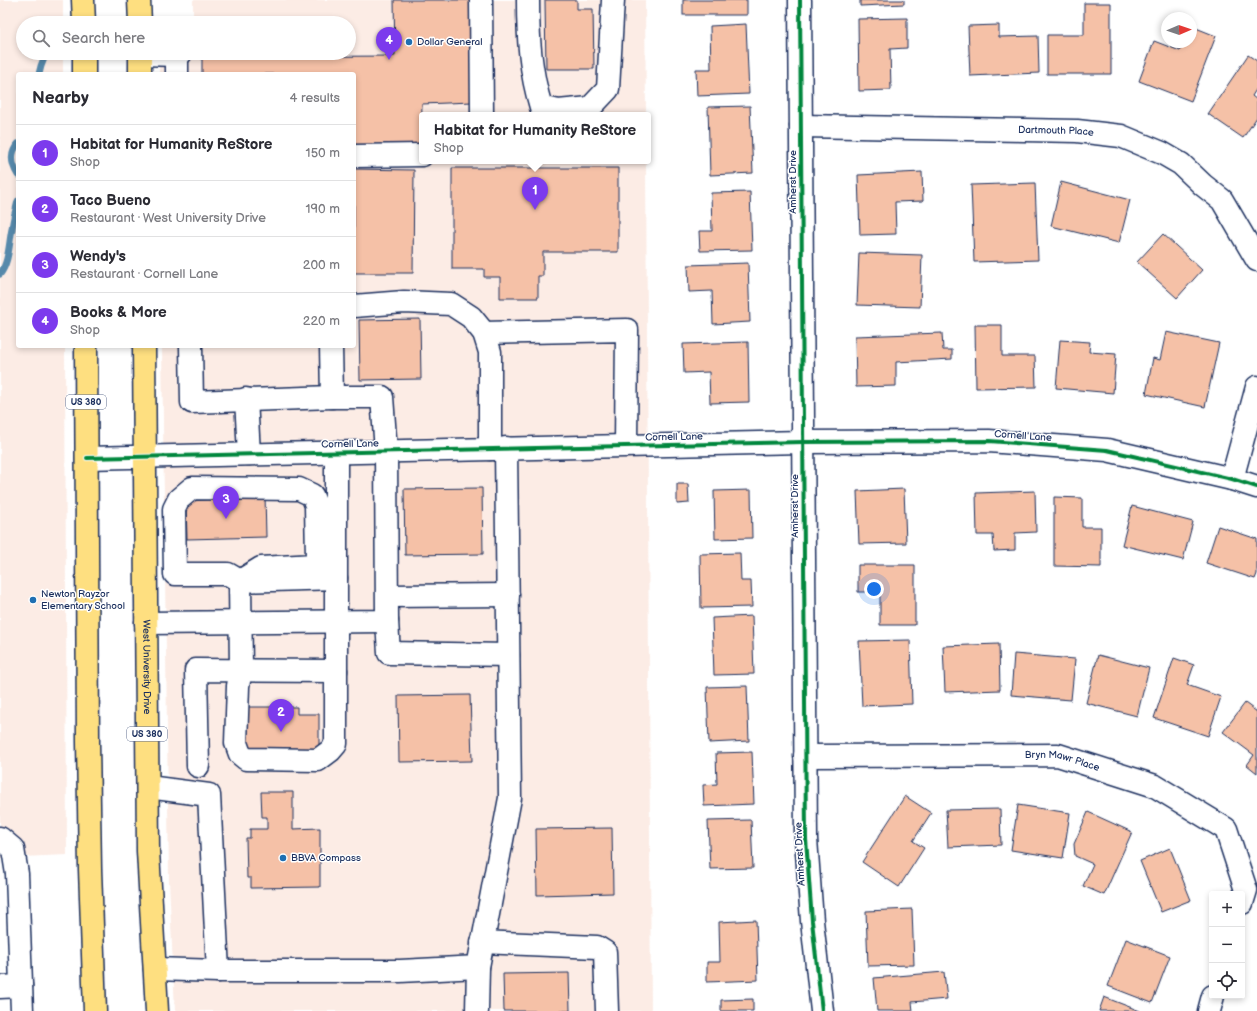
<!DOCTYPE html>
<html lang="en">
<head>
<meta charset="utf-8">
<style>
  :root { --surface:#fff; --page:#f7f7f7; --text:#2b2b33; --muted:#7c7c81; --line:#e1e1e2; --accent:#7c3aed }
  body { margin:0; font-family:"Balsamiq Sans",sans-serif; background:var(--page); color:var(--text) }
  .controls { position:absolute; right:12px; bottom:12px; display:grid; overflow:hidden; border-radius:4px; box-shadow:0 2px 6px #0003 }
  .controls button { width:36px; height:36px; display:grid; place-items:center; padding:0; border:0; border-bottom:1px solid var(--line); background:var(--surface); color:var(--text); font:20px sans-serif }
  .compass { position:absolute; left:1161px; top:12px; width:36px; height:36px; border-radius:50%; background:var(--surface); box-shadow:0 2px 6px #0003; rotate:88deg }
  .you { position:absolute; left:874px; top:589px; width:14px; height:14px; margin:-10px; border:3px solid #fff; border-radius:50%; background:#1a73e8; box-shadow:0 0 0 6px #1a73e833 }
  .badge { display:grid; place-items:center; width:26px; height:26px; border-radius:50%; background:var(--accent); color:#fff; font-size:13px; font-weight:700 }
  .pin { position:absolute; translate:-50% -33px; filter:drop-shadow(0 1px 2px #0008) }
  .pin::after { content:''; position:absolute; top:21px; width:14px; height:12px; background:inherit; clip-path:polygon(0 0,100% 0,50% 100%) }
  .popup { position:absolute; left:419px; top:112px; width:232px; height:52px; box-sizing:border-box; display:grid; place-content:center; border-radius:4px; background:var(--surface); filter:drop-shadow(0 1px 3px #0005); font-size:13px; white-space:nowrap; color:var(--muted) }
  .popup b { font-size:15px; color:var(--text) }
  .popup::after { content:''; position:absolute; left:50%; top:100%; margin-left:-8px; border:8px solid transparent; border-top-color:var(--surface) }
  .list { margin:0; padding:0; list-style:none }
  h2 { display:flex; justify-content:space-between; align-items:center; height:52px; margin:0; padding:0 16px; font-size:17px }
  h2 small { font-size:13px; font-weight:400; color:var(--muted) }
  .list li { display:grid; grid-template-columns:26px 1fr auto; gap:12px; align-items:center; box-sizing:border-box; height:56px; padding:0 16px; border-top:1px solid var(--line) }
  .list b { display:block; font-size:15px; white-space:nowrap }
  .list p { margin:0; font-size:13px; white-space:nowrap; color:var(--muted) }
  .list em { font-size:13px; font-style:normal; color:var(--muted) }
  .icon { flex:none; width:22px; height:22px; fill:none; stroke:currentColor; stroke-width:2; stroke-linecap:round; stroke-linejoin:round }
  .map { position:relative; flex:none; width:1257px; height:1011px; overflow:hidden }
  .search { position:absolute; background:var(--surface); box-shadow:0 2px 6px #0003; left:16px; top:16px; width:340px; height:44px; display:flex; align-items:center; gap:10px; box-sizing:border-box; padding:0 14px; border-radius:22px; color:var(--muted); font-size:15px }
  .panel { position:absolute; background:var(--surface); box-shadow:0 2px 6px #0003; left:16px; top:72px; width:340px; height:276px; border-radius:4px }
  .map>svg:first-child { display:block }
  .built { fill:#fcece5 }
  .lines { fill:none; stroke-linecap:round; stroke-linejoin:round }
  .stream { stroke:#5789ab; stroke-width:7 }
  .building { fill:#f5c1a7; stroke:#1b2f5e }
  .minor-casing { stroke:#1b2f5e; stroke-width:25 }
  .major-casing { stroke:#1b2f5e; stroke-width:25 }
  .minor { stroke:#fff; stroke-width:22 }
  .major { stroke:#fedf80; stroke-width:22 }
  .cycleway-casing { stroke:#fff; stroke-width:6 }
  .cycleway { stroke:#00873e; stroke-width:4 }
  .poi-dot { fill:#1f6fb2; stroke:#fff; stroke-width:1.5 }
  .labels { text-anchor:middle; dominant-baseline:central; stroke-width:3; stroke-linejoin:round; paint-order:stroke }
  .shield { fill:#fff; stroke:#5f6d8e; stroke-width:1 }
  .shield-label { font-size:9px; font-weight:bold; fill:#1b2f5e }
  .poi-label { font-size:10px; fill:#1b2f5e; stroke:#fff; text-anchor:start }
  .street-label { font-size:10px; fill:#1b2f5e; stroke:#fff }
</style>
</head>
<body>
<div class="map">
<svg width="1257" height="1011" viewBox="0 0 1257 1011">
  <rect width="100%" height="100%" fill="#fff"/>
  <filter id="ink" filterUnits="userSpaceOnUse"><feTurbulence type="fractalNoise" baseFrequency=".025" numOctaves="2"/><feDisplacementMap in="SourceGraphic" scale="8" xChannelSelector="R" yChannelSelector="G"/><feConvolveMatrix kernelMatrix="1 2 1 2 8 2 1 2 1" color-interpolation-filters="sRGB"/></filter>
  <g filter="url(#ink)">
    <g class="built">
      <path d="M 0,0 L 63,0 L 63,23 L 23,23 L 23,53 L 63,53 L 63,74 L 18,74 L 18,346 L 65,346 L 67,855 L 0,858 Z"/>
      <path d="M 193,0 L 645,0 L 646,115 L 422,115 L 422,161 L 646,161 L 651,1011 L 175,1011 L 169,881 L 162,346 L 354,346 L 354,74 L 159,74 L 159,53 L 349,53 L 349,23 L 193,23 Z"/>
    </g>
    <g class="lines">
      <g class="stream">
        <path d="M 39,74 L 41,66 L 46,53"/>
        <path d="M 18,144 C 9,154 12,165 18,175"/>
        <path d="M 0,274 C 9,263 9,243 12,229 C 13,219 16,210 18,201"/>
      </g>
    </g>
    <g class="building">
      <path d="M 394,0 L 471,0 L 472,102 L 422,104 L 421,144 L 354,146 L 354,74 L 202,74 L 202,57 L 395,56 Z"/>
      <path d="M 545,0 L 577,0 L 577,9 L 593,9 L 594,69 L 546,69 Z"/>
      <rect x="683" y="0" width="64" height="15"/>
      <path d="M 860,0 L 904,0 L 904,4 L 860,6 Z"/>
      <path d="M 1084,3 L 1111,3 L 1111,74 L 1047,74 L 1047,35 L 1084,35 Z"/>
      <path d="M 907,18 L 907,48 L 890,49 L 891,90 L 859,91 L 858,19 Z"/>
      <path d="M 746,24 L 749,94 L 697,96 L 696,69 L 711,69 L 710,26 Z"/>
      <path d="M 999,25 L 999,37 L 1038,36 L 1039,73 L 970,76 L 968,26 Z"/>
      <path d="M 1191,26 L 1216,36 L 1191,101 L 1139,81 L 1154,41 L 1180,51 L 1183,42 L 1191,42 Z"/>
      <path d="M 1248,55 L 1257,61 L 1257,88 L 1252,96 L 1257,100 L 1257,117 L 1243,138 L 1208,114 Z"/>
      <path d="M 750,106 L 753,173 L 710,175 L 708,107 Z"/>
      <path d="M 452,168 L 618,168 L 618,252 L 543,252 L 543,276 L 538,276 L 538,298 L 500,298 L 500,277 L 484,277 L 484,269 L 452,269 Z"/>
      <path d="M 354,169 L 414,170 L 413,273 L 354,273 Z"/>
      <path d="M 922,172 L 923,201 L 895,202 L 896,234 L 860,235 L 858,175 Z"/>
      <path d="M 1061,182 L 1130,200 L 1119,243 L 1051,226 Z"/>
      <path d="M 1035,183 L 1038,260 L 974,262 L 971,185 Z"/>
      <path d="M 750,192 L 752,250 L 700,251 L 699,231 L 712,231 L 711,193 Z"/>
      <path d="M 1163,234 L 1202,270 L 1177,298 L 1137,262 Z"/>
      <path d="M 859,253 L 922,255 L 920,307 L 857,305 Z"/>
      <path d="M 748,263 L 750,322 L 713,324 L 712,291 L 689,292 L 688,265 Z"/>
      <path d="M 420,319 L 421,379 L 360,380 L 359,320 Z"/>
      <path d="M 975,325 L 1002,325 L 1002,356 L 1035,356 L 1036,387 L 976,388 Z"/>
      <path d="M 1166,332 L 1219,343 L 1205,407 L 1146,394 L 1153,358 L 1160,360 Z"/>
      <path d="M 942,333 L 943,350 L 952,350 L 952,359 L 896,362 L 896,386 L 856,387 L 855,336 Z"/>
      <path d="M 1060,340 L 1090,342 L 1089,352 L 1116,354 L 1113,393 L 1056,388 Z"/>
      <path d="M 748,342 L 749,402 L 710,403 L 709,372 L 684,373 L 683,344 Z"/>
      <path d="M 677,484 L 688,484 L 689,503 L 677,504 Z"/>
      <path d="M 482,488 L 483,554 L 405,555 L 404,489 Z"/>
      <path d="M 904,489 L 906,543 L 859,544 L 857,491 Z"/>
      <path d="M 751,490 L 752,538 L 715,539 L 714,491 Z"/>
      <path d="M 1035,491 L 1036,532 L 1015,533 L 1015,550 L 994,551 L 993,535 L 977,535 L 976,493 Z"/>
      <path d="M 265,495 L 266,537 L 187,539 L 186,501 L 211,500 L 211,496 Z"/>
      <path d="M 1054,497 L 1082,498 L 1082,527 L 1101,527 L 1101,567 L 1054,566 Z"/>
      <path d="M 1132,506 L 1193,522 L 1183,560 L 1122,545 Z"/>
      <path d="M 1218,526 L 1257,539 L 1257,574 L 1255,579 L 1206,563 Z"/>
      <path d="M 740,553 L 741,581 L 751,581 L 752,607 L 701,608 L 700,554 Z"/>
      <path d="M 858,565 L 915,565 L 915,625 L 880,625 L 880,592 L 858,592 Z"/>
      <path d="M 752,616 L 754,674 L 714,675 L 712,618 Z"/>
      <path d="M 910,640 L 912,704 L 862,706 L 859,641 Z"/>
      <path d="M 999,644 L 1000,690 L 945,692 L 943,646 Z"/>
      <path d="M 1014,654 L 1075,659 L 1071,700 L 1011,695 Z"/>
      <path d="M 1098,655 L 1149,668 L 1137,716 L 1086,703 Z"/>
      <path d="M 1174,658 L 1194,665 L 1187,685 L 1221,697 L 1208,736 L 1154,718 Z"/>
      <path d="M 747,686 L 749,741 L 709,743 L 707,687 Z"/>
      <path d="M 470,695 L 472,761 L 399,762 L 398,696 Z"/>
      <path d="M 1245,703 L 1257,712 L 1257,773 L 1247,765 L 1254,755 L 1223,732 Z"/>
      <path d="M 248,707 L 297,707 L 297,714 L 319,714 L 319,749 L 248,750 L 248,743 L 244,743 L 244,721 L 248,721 Z"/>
      <path d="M 752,752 L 754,804 L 704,806 L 703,785 L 717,784 L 716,753 Z"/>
      <path d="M 261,792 L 293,792 L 293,829 L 320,828 L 320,887 L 251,888 L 251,878 L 247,878 L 246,838 L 250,838 L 250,829 L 267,829 L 267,817 L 262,817 Z"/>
      <path d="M 905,796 L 931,813 L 913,841 L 924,848 L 899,887 L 862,862 Z"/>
      <path d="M 1018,805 L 1070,813 L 1063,858 L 1011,850 Z"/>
      <path d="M 1000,809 L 1001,845 L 948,847 L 946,810 Z"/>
      <path d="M 1088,812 L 1132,832 L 1104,895 L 1083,886 L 1093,864 L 1075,856 L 1074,844 Z"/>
      <path d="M 751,820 L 753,868 L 710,869 L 708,821 Z"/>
      <path d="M 612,828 L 613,893 L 537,895 L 536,829 Z"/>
      <path d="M 1170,848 L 1191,900 L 1161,912 L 1140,861 Z"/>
      <path d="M 912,909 L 914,965 L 868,966 L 866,911 Z"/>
      <path d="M 756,920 L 758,980 L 707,982 L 707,962 L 720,962 L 719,922 Z"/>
      <path d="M 1126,939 L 1170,956 L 1152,1003 L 1108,986 Z"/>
      <path d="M 944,972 L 947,999 L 912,1002 L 913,1011 L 877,1011 L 874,978 Z"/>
      <path d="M 569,973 L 570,1011 L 504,1011 L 503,974 Z"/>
      <path d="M 1104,997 L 1140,1011 L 1099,1011 Z"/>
      <path d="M 753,999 L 753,1011 L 721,1011 L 721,1000 Z"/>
    </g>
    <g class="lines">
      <g class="minor-casing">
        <g id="minor">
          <path d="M 481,0 L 482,115"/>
          <path d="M 528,0 C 528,38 530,71 541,107 L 558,111 L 590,108 L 608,89 L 613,0"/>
          <path d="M 800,0 L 806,839 L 812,921 L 822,1011"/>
          <path d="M 140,54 L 177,55 L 181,53"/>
          <path d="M 177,74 L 177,55"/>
          <path id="s1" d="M 801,126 L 1077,131 L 1121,136 L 1162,153 L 1181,164 L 1203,185 L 1222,200 L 1257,260"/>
          <path d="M 354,156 L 422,155"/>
          <path d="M 354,306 L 404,302 L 451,304 L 471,317 L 484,333 L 490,352 L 490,449"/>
          <path d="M 484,333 L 627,330 L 626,445"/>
          <path d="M 331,346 L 332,397"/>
          <path d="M 246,399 L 249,454"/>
          <path d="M 87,458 L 803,442 L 989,441 L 1107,450 L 1232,479 L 1257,487"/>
          <path d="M 1232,479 L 1257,387"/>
          <path d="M 240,581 L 241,670 L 238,686 L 236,743 L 240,754 L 246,759 L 318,760 L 330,751 L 336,744 L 336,452"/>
          <path d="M 240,581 L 261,568 L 314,565 L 317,559 L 316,505 L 312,495 L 299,489 L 192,488 L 179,499 L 174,509 L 175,574 L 228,574 L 240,581 L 336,578"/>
          <path d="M 388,596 L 508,595"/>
          <path d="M 387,621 L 389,653 L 508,655"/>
          <path d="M 146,623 L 387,621 L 386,451 L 382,397 L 332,397 L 192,402 L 191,346"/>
          <path id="s2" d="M 805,756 L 1058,755 L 1155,786 L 1226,829 L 1246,890 L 1242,903"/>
          <path d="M 198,766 L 196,670 L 336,671"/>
          <path d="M 148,787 L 209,795 L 218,971 L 400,971 L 478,967"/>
          <path d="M 0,838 L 13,849 L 17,874 L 22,1011"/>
          <path d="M 482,942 L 597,947 L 605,952 L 607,1011"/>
          <path d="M 155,969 L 218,971"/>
          <path d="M 0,987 L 21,986"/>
          <path d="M 477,1011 L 478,967 L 510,798 L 506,448"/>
          <path d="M 1209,1011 L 1213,996"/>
        </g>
      </g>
      <g class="major-casing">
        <g id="major">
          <path d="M 83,0 L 84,23"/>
          <path d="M 139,0 L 140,23"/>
          <path d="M 84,53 L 84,74"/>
          <path d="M 140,53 L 140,74"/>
          <path d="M 86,346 L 88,742 L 90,869 L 95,1011"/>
          <path id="s3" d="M 144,346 L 148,851 L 157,1011"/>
        </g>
      </g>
      <use href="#minor" class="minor"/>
      <use href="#major" class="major"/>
      <g class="cycleway-casing">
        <g id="cycleway">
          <path d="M 800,0 L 806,839 L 812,921 L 822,1011"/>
          <path d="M 87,458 L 803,442 L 989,441 L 1107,450 L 1232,479 L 1257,487"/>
        </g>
      </g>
      <use href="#cycleway" class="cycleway"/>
    </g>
  </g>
  <g class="poi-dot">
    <circle cx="409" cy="42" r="4"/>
    <circle cx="33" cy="600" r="4"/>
    <circle cx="283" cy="858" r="4"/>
  </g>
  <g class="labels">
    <g class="shield">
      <rect x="66" y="395" width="40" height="14" rx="3"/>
      <rect x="127" y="727" width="40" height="14" rx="3"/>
    </g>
    <g class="shield-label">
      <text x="86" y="402">US 380</text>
      <text x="147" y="734">US 380</text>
    </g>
    <g class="poi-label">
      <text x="417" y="42">Dollar General</text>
      <text x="41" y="594">Newton Rayzor<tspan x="41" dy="12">Elementary School</tspan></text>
      <text x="291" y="858">BBVA Compass</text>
    </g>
    <g class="street-label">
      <text stroke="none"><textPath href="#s1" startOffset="255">Dartmouth Place</textPath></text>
      <text transform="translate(793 182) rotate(-90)">Amherst Drive</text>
      <text transform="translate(1023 436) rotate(4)">Cornell Lane</text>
      <text transform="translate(674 437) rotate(-1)">Cornell Lane</text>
      <text transform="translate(350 444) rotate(-1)">Cornell Lane</text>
      <text transform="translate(795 506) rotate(-90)">Amherst Drive</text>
      <text stroke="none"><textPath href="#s3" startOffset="321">West University Drive</textPath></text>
      <text stroke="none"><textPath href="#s2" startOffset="258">Bryn Mawr Place</textPath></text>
      <text transform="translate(800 854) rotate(-93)">Amherst Drive</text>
    </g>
  </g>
</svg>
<div class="controls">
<button>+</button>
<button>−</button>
<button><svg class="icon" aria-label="locate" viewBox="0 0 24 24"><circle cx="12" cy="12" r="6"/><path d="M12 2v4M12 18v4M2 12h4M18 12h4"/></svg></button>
</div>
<svg class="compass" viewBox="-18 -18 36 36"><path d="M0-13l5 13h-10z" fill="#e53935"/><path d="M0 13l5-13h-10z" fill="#7c7c81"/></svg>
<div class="you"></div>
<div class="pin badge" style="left:535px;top:210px">1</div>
<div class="popup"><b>Habitat for Humanity ReStore</b>Shop</div>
<div class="pin badge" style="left:281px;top:732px">2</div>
<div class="pin badge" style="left:226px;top:519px">3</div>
<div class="pin badge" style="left:389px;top:60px">4</div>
<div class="search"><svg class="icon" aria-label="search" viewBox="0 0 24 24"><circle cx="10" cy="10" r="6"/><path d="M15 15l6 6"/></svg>Search here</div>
<section class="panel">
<h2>Nearby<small>4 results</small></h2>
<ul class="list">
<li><span class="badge">1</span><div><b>Habitat for Humanity ReStore</b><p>Shop</p></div><em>150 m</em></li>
<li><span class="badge">2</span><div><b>Taco Bueno</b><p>Restaurant · West University Drive</p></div><em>190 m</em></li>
<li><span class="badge">3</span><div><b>Wendy's</b><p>Restaurant · Cornell Lane</p></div><em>200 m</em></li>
<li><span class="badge">4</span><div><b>Books &amp; More</b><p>Shop</p></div><em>220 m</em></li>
</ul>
</section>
</div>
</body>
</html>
